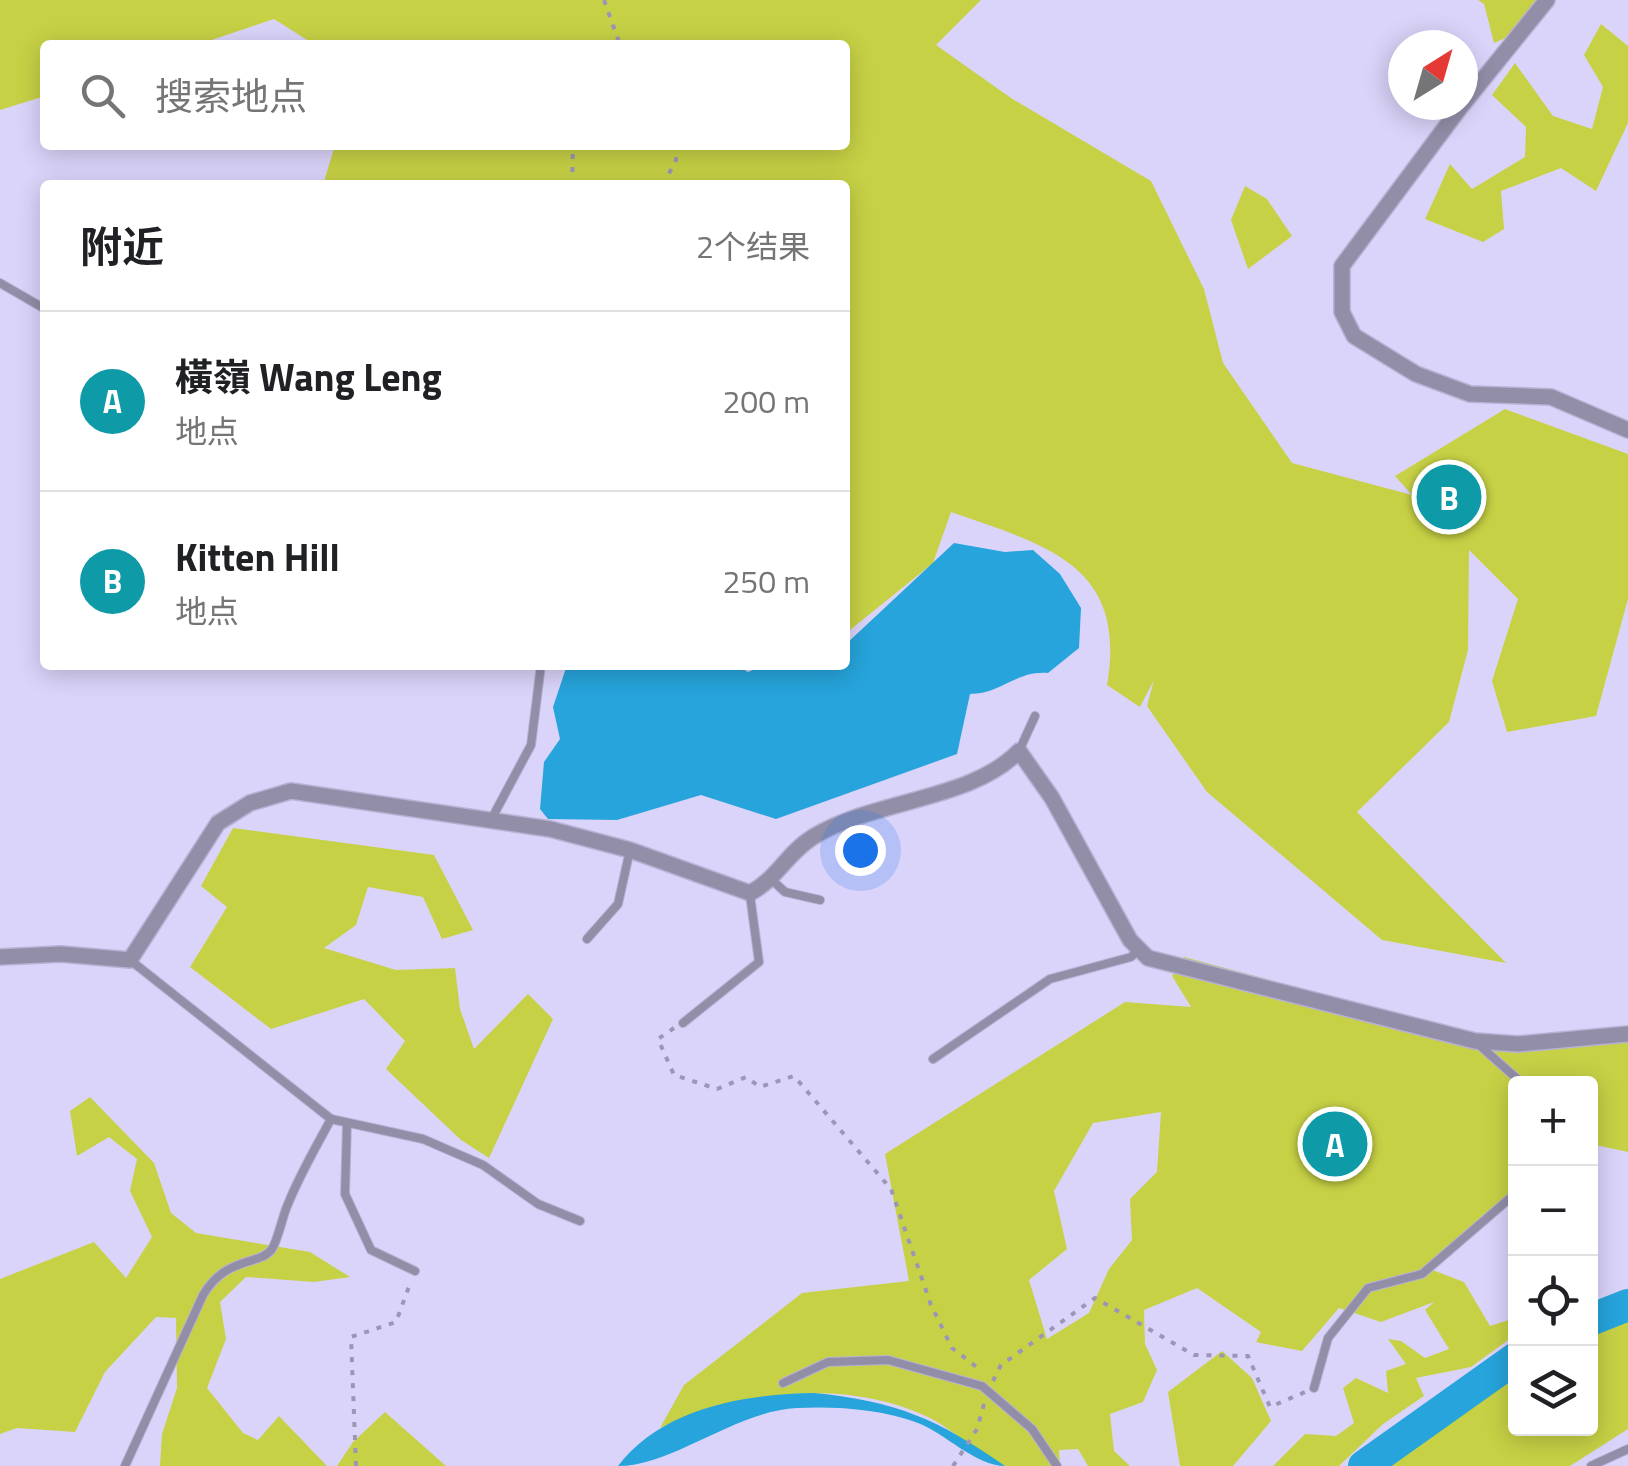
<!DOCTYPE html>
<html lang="zh">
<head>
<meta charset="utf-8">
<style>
  :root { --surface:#fff; --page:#f6f6f6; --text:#202124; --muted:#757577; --line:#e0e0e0; --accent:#787e29 }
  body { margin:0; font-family:"Titillium Web","Noto Sans SC",sans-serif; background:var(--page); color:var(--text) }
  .controls { position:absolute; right:30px; bottom:30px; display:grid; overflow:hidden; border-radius:10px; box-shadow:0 5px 25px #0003 }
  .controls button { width:90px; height:90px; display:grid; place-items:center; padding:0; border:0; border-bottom:2px solid var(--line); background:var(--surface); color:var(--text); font:50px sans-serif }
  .compass { position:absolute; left:1388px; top:30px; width:90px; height:90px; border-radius:50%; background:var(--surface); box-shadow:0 5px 25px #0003; rotate:37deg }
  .you { position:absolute; left:860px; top:850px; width:35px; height:35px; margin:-25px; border:8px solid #fff; border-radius:50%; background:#1a73e8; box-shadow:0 0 0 15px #1a73e833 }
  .badge { display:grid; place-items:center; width:65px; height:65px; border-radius:50%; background:var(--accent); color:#fff; font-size:32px; font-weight:700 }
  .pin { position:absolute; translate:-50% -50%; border:5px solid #fff; box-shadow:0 2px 10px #0006 }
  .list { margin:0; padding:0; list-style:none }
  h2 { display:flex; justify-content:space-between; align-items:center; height:130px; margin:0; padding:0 40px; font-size:42px }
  h2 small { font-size:32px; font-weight:400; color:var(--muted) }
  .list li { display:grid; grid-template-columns:65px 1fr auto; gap:30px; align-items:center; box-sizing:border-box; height:180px; padding:0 40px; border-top:2px solid var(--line) }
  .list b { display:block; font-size:38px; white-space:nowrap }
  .list p { margin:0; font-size:32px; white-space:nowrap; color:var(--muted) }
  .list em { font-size:32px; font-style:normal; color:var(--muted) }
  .icon { flex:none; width:55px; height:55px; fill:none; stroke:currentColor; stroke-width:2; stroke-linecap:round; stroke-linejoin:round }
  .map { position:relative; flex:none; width:1628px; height:1466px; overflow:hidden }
  .search { position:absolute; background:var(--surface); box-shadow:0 5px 25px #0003; left:40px; top:40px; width:810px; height:110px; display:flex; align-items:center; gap:25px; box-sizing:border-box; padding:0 35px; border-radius:10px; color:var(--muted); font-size:38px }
  .panel { position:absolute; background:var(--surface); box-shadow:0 5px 25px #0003; left:40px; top:180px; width:810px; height:490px; border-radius:10px }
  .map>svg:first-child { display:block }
  .green { fill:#c7d145; fill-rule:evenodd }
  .water { fill:#26a4db }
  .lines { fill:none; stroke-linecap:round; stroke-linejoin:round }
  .river { stroke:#26a4db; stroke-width:32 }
  .service-casing { stroke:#b7b1d4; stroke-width:10 }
  .minor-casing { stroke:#b7b1d4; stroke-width:18 }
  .path { stroke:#9c96b6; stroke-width:4; stroke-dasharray:5 8; stroke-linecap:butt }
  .service { stroke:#928ea8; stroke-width:8 }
  .minor { stroke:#928ea8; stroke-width:15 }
</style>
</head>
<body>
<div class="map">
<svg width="1628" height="1466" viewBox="0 0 1628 1466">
  <rect width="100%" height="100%" fill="#dbd4fa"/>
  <g class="green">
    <path d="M 0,0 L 981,0 L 936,45 L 1011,98 L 1151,181 L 1204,289 L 1223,363 L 1292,463 L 1412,495 L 1395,476 L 1505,409 L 1628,454 L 1628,599 L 1596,716 L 1507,732 L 1492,681 L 1518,599 L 1469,550 L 1468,650 L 1449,722 L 1357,812 L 1506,963 L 1382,940 L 1207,792 L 1147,706 L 1154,680 L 1140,707 L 1107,685 C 1128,564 1045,545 951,512 L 933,563 L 845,634 L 845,185 L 323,185 L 335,145 L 845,145 L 845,45 L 315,45 L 274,19 L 197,45 L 45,45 L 45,96 L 0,110 Z"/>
    <path d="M 1478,0 L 1547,0 L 1522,31 L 1494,43 L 1484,4 Z"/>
    <path d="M 1601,24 L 1628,46 L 1628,123 L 1596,191 L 1561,168 L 1501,191 L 1504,229 L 1483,242 L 1425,219 L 1450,164 L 1472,189 L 1525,157 L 1526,127 L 1492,95 L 1515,63 L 1553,116 L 1592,129 L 1603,87 L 1584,55 Z"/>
    <path d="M 1245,186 L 1267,199 L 1292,236 L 1248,269 L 1231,220 Z"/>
    <path d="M 233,828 L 434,855 L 473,930 L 442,939 L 423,897 L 368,887 L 356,925 L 324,948 L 396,970 L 455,968 L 460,1009 L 474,1049 L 528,994 L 553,1019 L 489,1158 L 461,1140 L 386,1069 L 405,1041 L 364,999 L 271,1029 L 190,967 L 227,907 L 201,886 Z"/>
    <path d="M 1184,957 L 1506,1043 L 1628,1028 L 1628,1152 L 1591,1144 L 1590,1084 L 1516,1084 L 1515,1193 L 1430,1269 L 1464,1282 L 1490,1326 L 1515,1318 L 1515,1335 L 1471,1367 L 1416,1378 L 1424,1396 L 1383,1424 L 1339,1466 L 1273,1466 L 1305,1434 L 1336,1436 L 1354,1423 L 1343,1388 L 1356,1378 L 1388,1393 L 1386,1371 L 1406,1364 L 1388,1339 L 1401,1341 L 1425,1358 L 1449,1349 L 1425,1310 L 1434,1302 L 1381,1322 L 1339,1308 L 1302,1351 L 1256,1342 L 1261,1332 L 1197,1288 L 1144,1310 L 1145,1344 L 1157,1370 L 1143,1402 L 1110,1414 L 1114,1451 L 1130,1466 L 1088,1466 L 1078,1449 L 1059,1450 L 1060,1466 C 1044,1466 1021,1466 1006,1466 C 984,1460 952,1428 928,1417 C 844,1377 741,1392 660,1428 L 684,1385 L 802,1293 L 909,1281 L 885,1154 L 1125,1002 L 1191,1007 L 1172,976 ZM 1161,1112 L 1157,1172 L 1130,1199 L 1132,1240 L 1109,1269 L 1089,1313 L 1047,1339 L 1029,1280 L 1067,1249 L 1054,1191 L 1093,1123 Z"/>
    <path d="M 90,1097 L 154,1163 L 171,1213 L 196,1233 L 310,1252 L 350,1277 L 314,1282 L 246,1277 L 220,1302 L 226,1339 L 207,1388 L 243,1433 L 258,1440 L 279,1416 L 327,1466 L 160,1466 L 162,1434 L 177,1388 L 176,1318 L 156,1317 L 105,1372 L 75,1432 L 17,1428 L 0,1434 L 0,1279 L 94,1242 L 126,1278 L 152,1237 L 130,1191 L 137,1159 L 109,1137 L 77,1156 L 70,1111 Z"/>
    <path d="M 1628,1305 L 1628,1429 L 1570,1466 L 1364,1466 L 1515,1358 L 1516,1428 L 1590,1428 L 1591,1320 Z"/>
    <path d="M 1222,1351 L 1252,1378 L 1271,1421 L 1233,1466 L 1180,1466 L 1168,1392 Z"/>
    <path d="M 385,1412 L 446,1466 L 337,1466 L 353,1442 Z"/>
  </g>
  <g class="water">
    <path d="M 954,543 L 1005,552 L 1033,550 L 1060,574 L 1081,608 L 1079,648 L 1048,673 C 1017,670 1001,694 970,694 L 957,754 L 776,819 L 701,795 L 617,820 L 548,819 L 540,809 L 544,762 L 560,739 L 553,707 L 567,665 L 736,665 L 748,672 L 764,665 L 845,665 L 845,645 Z"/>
    <path d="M 814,1393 C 896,1401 938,1419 1005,1466 C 976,1466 946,1434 918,1423 C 881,1409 836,1406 797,1408 C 735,1411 673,1466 618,1466 C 662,1408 744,1394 814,1393 Z"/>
  </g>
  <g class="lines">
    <g class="river">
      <path d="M 1590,1320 L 1628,1305"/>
      <path d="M 1364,1466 L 1516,1358"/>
    </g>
    <g class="service-casing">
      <g id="service">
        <path d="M 0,283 L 45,309"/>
        <path d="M 1019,751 L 1035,716"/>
        <path d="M 491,820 L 531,745 L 541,665"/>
        <path d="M 773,881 L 785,892 L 820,900"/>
        <path d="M 587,939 L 618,904 L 630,850"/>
        <path d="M 130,960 L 331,1119 L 423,1139 L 483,1165 L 538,1204 L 580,1221"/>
        <path d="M 683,1023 L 759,962 L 750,895"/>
        <path d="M 1478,1044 L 1523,1084"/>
        <path d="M 933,1059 L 1050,979 L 1131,957 L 1138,950"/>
        <path d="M 347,1123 L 345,1194 L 371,1250 L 415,1271"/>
        <path d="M 783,1383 L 828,1362 L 888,1360 L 982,1386 L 1032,1429 L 1057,1466"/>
        <path d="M 1314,1388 L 1328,1338 L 1368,1288 L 1422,1274 L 1516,1193"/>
        <path d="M 125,1466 L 203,1295 C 227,1255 260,1266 272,1249 C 279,1237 282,1217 288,1204 C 300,1174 316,1147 331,1119"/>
        <path d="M 1591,1466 L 1628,1449"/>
      </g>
    </g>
    <g class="minor-casing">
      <g id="minor">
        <path d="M 1463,104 L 1547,0"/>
        <path d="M 1462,105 L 1342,266 L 1342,312 L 1354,336 L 1416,374 L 1470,394 L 1551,397 L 1628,430"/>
        <path d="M 0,957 L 61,954 L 130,960 L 218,823 L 250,803 L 291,791 L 550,829 L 630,850 L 750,893 C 777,879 787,853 813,837 C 874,799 971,801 1019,751 L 1052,798 L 1130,940 L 1148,958 L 1475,1041 L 1518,1044 L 1628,1034"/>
      </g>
    </g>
    <g class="path">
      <path d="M 604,0 L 620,45"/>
      <path d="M 572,185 L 573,145"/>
      <path d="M 663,185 L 676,160 L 677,145"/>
      <path d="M 674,1028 L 658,1039 L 674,1075 L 717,1089 L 746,1077 L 760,1087 L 794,1076 L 891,1189 L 931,1305 L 952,1348 L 982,1371"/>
      <path d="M 993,1381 L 1001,1365 L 1095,1298 L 1194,1355 L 1248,1356 L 1270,1407 L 1305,1392"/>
      <path d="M 356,1466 L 351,1337 L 396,1322 L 411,1281"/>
      <path d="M 953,1466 L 977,1429 L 984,1404"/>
    </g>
    <use href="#service" class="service"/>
    <use href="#minor" class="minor"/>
  </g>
</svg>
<div class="controls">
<button>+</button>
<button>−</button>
<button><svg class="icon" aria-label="locate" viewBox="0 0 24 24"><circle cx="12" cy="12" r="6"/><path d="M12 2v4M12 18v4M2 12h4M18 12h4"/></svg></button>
<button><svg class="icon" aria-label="layers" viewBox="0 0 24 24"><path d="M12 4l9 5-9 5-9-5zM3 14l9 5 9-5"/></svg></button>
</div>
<svg class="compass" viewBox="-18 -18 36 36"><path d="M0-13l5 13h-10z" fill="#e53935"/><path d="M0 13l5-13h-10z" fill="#757577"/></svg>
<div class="you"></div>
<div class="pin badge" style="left:1335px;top:1144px;background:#0f9aa8">A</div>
<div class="pin badge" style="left:1449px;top:497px;background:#0f9aa8">B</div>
<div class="search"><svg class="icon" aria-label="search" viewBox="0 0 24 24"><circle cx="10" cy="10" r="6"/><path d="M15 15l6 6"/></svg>搜索地点</div>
<section class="panel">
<h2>附近<small>2个结果</small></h2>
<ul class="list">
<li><span class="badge" style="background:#0f9aa8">A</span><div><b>橫嶺 Wang Leng</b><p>地点</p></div><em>200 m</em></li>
<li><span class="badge" style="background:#0f9aa8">B</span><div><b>Kitten Hill</b><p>地点</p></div><em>250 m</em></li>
</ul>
</section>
</div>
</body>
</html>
